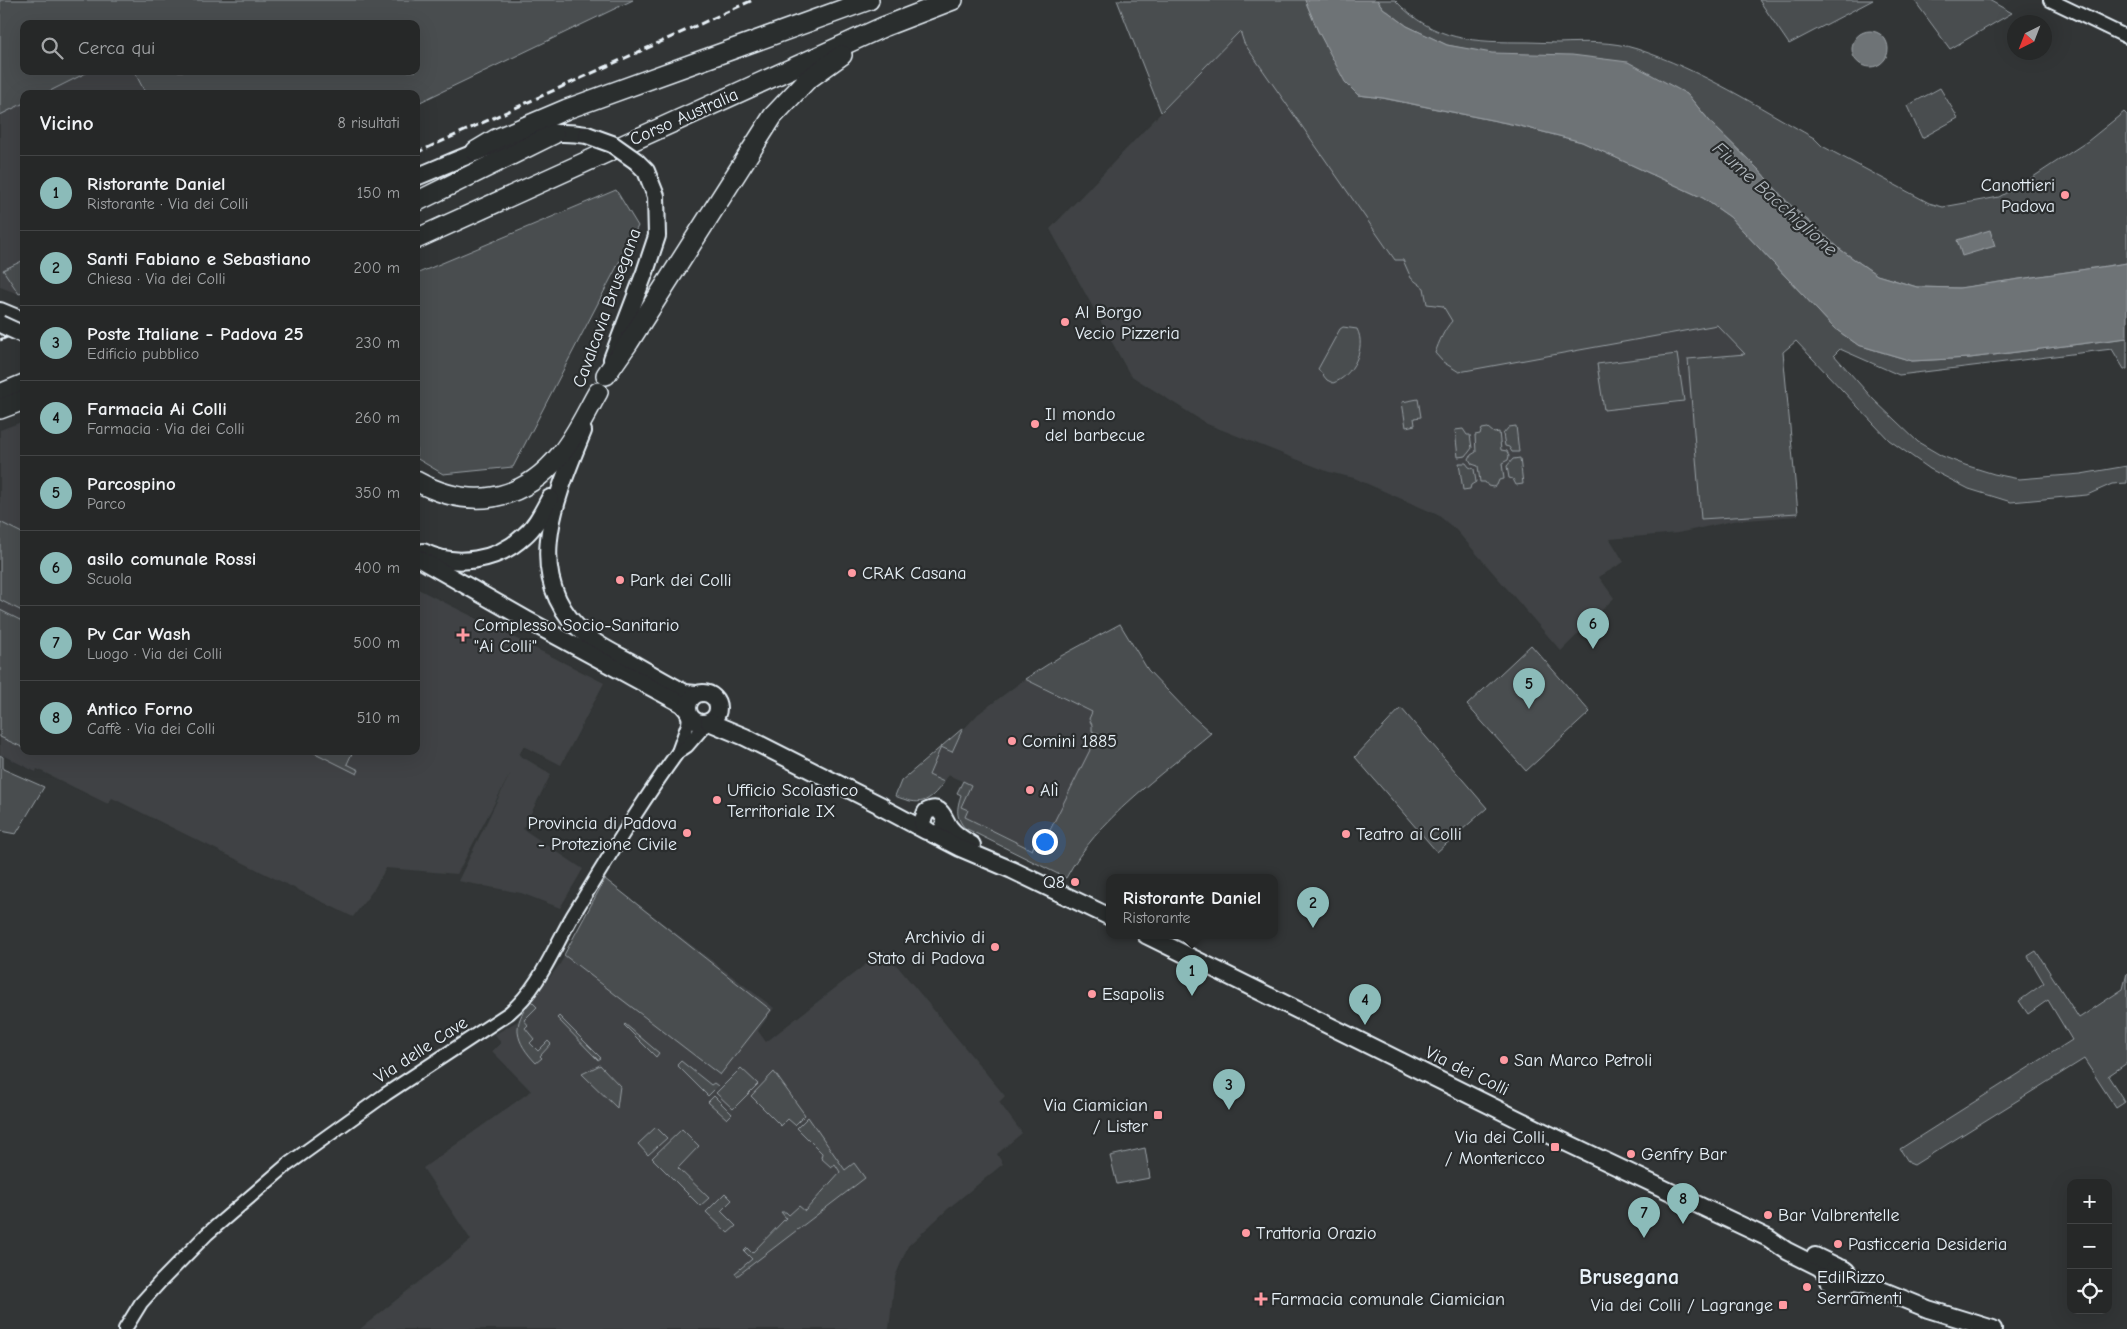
<!DOCTYPE html>
<html lang="it">
<head>
<meta charset="utf-8">
<style>
  :root { --surface:#262828; --page:#323434; --text:#f1f3f6; --muted:#a4a6a8; --line:#424445; --accent:#8bbbb9 }
  body { margin:0; font-family:"Comic Neue",sans-serif; background:var(--page); color:var(--text) }
  .controls { position:absolute; right:15px; bottom:15px; display:grid; overflow:hidden; border-radius:10px; box-shadow:0 5px 20px #0002 }
  .controls button { width:45px; height:45px; display:grid; place-items:center; padding:0; border:0; border-bottom:1px solid var(--line); background:var(--surface); color:var(--text); font:25px sans-serif }
  .compass { position:absolute; left:2007px; top:15px; width:45px; height:45px; border-radius:50%; background:var(--surface); box-shadow:0 5px 20px #0002; rotate:222deg }
  .you { position:absolute; left:1044px; top:841px; width:18px; height:18px; margin:-12px; border:4px solid #fff; border-radius:50%; background:#1a73e8; box-shadow:0 0 0 8px #1a73e833 }
  .badge { display:grid; place-items:center; width:32px; height:32px; border-radius:50%; background:var(--accent); color:#111; font-size:16px; font-weight:700 }
  .pin { position:absolute; translate:-50% -41px; filter:drop-shadow(0 1px 2px #0008) }
  .pin::after { content:''; position:absolute; top:26px; width:18px; height:15px; background:inherit; clip-path:polygon(0 0,100% 0,50% 100%) }
  .popup { position:absolute; left:1106px; top:874px; width:172px; height:65px; box-sizing:border-box; display:grid; place-content:center; border-radius:10px; background:var(--surface); filter:drop-shadow(0 1px 4px #0005); font-size:16px; white-space:nowrap; color:var(--muted) }
  .popup b { font-size:19px; color:var(--text) }
  .popup::after { content:''; position:absolute; left:50%; top:100%; margin-left:-10px; border:10px solid transparent; border-top-color:var(--surface) }
  .list { margin:0; padding:0; list-style:none }
  h2 { display:flex; justify-content:space-between; align-items:center; height:65px; margin:0; padding:0 20px; font-size:21px }
  h2 small { font-size:16px; font-weight:400; color:var(--muted) }
  .list li { display:grid; grid-template-columns:32px 1fr auto; gap:15px; align-items:center; box-sizing:border-box; height:75px; padding:0 20px; border-top:1px solid var(--line) }
  .list b { display:block; font-size:19px; white-space:nowrap }
  .list p { margin:0; font-size:16px; white-space:nowrap; color:var(--muted) }
  .list em { font-size:16px; font-style:normal; color:var(--muted) }
  .icon { flex:none; width:28px; height:28px; fill:none; stroke:currentColor; stroke-width:2; stroke-linecap:round; stroke-linejoin:round }
  .map { position:relative; flex:none; width:2127px; height:1329px; overflow:hidden }
  .search { position:absolute; background:var(--surface); box-shadow:0 5px 20px #0002; left:20px; top:20px; width:400px; height:55px; display:flex; align-items:center; gap:12px; box-sizing:border-box; padding:0 18px; border-radius:10px; color:var(--muted); font-size:19px }
  .panel { position:absolute; background:var(--surface); box-shadow:0 5px 20px #0002; left:20px; top:90px; width:400px; height:665px; border-radius:10px }
  .map>svg:first-child { display:block }
  .built { fill:#3f4244; fill-rule:evenodd }
  .green { fill:#494d4f; stroke:#989fa4 }
  .water { fill:#6e7376; stroke:#9fa5aa }
  .lines { fill:none; stroke-linecap:round; stroke-linejoin:round }
  .minor-casing { stroke:#e8f1f8; stroke-width:16 }
  .major-casing { stroke:#e8f1f8; stroke-width:20 }
  .highway-casing { stroke:#e8f1f8; stroke-width:22 }
  .minor { stroke:#2a2d2e; stroke-width:12 }
  .major { stroke:#2a2d2e; stroke-width:16 }
  .highway { stroke:#2a2d2e; stroke-width:19 }
  .rail { stroke:#e8f1f8; stroke-width:3; stroke-dasharray:8 4; stroke-linecap:butt }
  .major-bridge-casing { stroke:#e8f1f8; stroke-width:20; stroke-linecap:butt }
  .major-bridge { stroke:#2a2d2e; stroke-width:16 }
  .poi-dot { fill:#ff9aa2; stroke:#2a2d2e; stroke-width:2 }
  .labels { text-anchor:middle; dominant-baseline:central; stroke-width:4.5; stroke-linejoin:round; paint-order:stroke }
  .street-label { font-size:18px; fill:#e8f1f8; stroke:#2a2d2e }
  .poi-label { font-size:18px; fill:#e8f1f8; stroke:#2a2d2e; text-anchor:start }
  .water-label { font-size:19px; font-style:italic; fill:#b1b8be; stroke:#2a2d2e }
  .district-label { font-size:22px; font-weight:bold; fill:#e8f1f8; stroke:#2a2d2e }
</style>
</head>
<body>
<div class="map">
<svg width="2127" height="1329" viewBox="0 0 2127 1329">
  <rect width="100%" height="100%" fill="#323536"/>
  <filter id="ink" filterUnits="userSpaceOnUse"><feTurbulence type="fractalNoise" baseFrequency=".02" numOctaves="2"/><feDisplacementMap in="SourceGraphic" scale="10" xChannelSelector="R" yChannelSelector="G"/><feConvolveMatrix kernelMatrix="1 2 1 2 8 2 1 2 1" color-interpolation-filters="sRGB"/></filter>
  <g filter="url(#ink)">
    <g class="built">
      <path d="M 0,0 L 633,0 L 416,104 L 416,94 L 24,94 L 24,292 L 19,294 L 0,287 ZM 24,24 L 416,24 L 416,71 L 24,71 Z"/>
      <path d="M 1261,8 L 1657,246 L 1796,341 L 1783,352 L 1798,516 L 1733,521 L 1678,533 L 1610,539 L 1624,562 L 1599,577 L 1614,598 L 1561,651 L 1456,530 L 1438,515 L 1354,478 L 1329,472 L 1207,424 L 1130,375 L 1050,229 Z"/>
      <path d="M 24,421 L 24,751 L 416,751 L 416,588 L 604,683 L 561,765 L 524,746 L 519,755 L 551,774 L 523,829 L 583,869 L 560,908 L 521,893 L 458,881 L 510,774 L 457,874 L 386,868 L 374,889 L 353,917 L 112,798 L 108,804 L 37,769 L 36,772 L 0,754 L 0,430 Z"/>
      <path d="M 1025,679 L 1092,712 L 1092,725 L 1098,734 L 1042,846 L 1032,850 L 964,817 L 961,807 L 971,785 L 948,775 L 944,782 L 929,775 L 941,747 L 952,752 L 962,731 L 978,714 Z"/>
      <path d="M 605,879 L 774,1008 L 758,1031 L 766,1042 L 884,950 L 1005,1096 L 999,1102 L 1022,1133 L 997,1154 L 1003,1164 L 950,1207 L 908,1246 L 895,1277 L 889,1329 L 360,1329 L 471,1240 L 423,1168 L 531,1091 L 492,1051 L 501,1043 L 495,1034 L 518,1021 L 526,1007 L 560,964 Z"/>
    </g>
    <g class="green">
      <path d="M 0,0 L 633,0 L 416,104 L 416,94 L 146,94 L 134,71 L 416,71 L 416,24 L 24,24 L 24,71 L 90,71 L 44,94 L 24,94 L 24,103 L 0,115 Z"/>
      <path d="M 1117,0 L 1305,0 L 1318,31 L 1358,95 L 1382,98 L 1516,125 L 1582,142 L 1703,198 L 1730,217 L 1834,328 L 1858,345 L 1912,361 L 1970,358 L 2127,338 L 2127,369 L 2124,369 L 2112,349 L 1899,375 L 1840,349 L 1834,355 L 1873,399 L 1918,442 L 1942,456 L 1965,465 L 1994,474 L 2019,479 L 2081,474 L 2127,466 L 2127,483 L 2112,484 L 2087,495 L 2011,502 L 1969,489 L 1930,469 L 1889,440 L 1796,341 L 1783,352 L 1798,513 L 1701,519 L 1688,359 L 1745,354 L 1717,325 L 1459,372 L 1443,362 L 1435,353 C 1439,342 1444,330 1452,321 L 1443,306 L 1427,304 L 1424,288 L 1411,278 L 1403,260 L 1395,260 L 1244,43 L 1240,31 L 1161,112 Z"/>
      <path d="M 1377,0 L 1395,0 C 1434,42 1474,42 1528,42 C 1538,42 1548,43 1558,43 C 1585,42 1612,41 1637,49 C 1701,70 1757,106 1814,138 L 1822,146 L 1929,203 L 1943,207 L 1999,197 L 2030,179 L 2088,141 L 2124,112 L 2127,115 L 2127,263 L 1960,288 L 1917,287 L 1877,275 L 1841,250 L 1788,203 L 1758,169 L 1713,125 L 1687,94 L 1447,45 L 1407,26 L 1383,8 Z"/>
      <path d="M 1759,0 L 1873,0 L 1789,44 Z"/>
      <path d="M 1914,0 L 1989,0 L 2012,13 L 1950,49 Z"/>
      <path d="M 1940,88 L 1958,118 L 1922,138 L 1907,106 Z"/>
      <path d="M 616,190 L 638,226 L 513,467 L 443,474 L 416,458 L 416,274 Z"/>
      <path d="M 24,260 L 24,292 L 19,294 L 3,270 Z"/>
      <path d="M 1343,327 L 1357,329 C 1367,348 1352,377 1333,383 L 1327,380 L 1318,369 L 1340,329 Z"/>
      <path d="M 1677,354 L 1684,401 L 1604,410 L 1597,364 Z"/>
      <path d="M 1418,399 L 1421,417 L 1414,418 L 1415,425 L 1406,427 L 1402,402 Z"/>
      <path d="M 1516,426 L 1519,452 L 1512,452 L 1509,447 L 1505,446 L 1503,434 L 1509,427 Z"/>
      <path d="M 1488,428 L 1494,433 L 1499,432 L 1501,450 L 1507,451 L 1509,456 L 1508,460 L 1502,463 L 1504,479 L 1499,480 L 1497,485 L 1493,487 L 1488,486 L 1485,482 L 1480,482 L 1478,466 L 1472,464 L 1469,459 L 1471,455 L 1476,452 L 1475,435 L 1480,434 L 1482,429 Z"/>
      <path d="M 1463,429 L 1467,435 L 1470,435 L 1472,448 L 1466,456 L 1458,457 L 1455,430 Z"/>
      <path d="M 1520,458 L 1523,484 L 1516,485 L 1513,479 L 1509,478 L 1507,466 L 1513,459 Z"/>
      <path d="M 1459,463 L 1466,463 L 1469,467 L 1474,469 L 1476,482 L 1471,485 L 1470,489 L 1463,490 Z"/>
      <path d="M 0,522 L 24,534 L 24,612 L 0,600 Z"/>
      <path d="M 0,610 L 24,622 L 24,748 L 0,737 Z"/>
      <path d="M 1120,624 L 1148,670 L 1189,713 L 1211,733 C 1160,776 1097,819 1066,878 L 965,828 C 955,817 957,808 961,795 L 957,793 L 963,781 L 971,785 L 961,807 L 968,810 L 965,817 L 1032,850 L 1035,843 L 1042,846 L 1098,734 L 1092,731 L 1092,725 L 1089,719 L 1092,712 L 1025,679 L 1061,656 Z"/>
      <path d="M 1531,645 L 1590,712 L 1526,771 L 1467,705 Z"/>
      <path d="M 1401,708 L 1487,808 L 1437,852 L 1355,757 Z"/>
      <path d="M 963,728 L 952,752 L 941,747 L 929,775 L 944,782 C 928,804 920,806 895,796 L 901,781 Z"/>
      <path d="M 311,751 L 353,751 L 347,764 L 359,770 L 357,774 Z"/>
      <path d="M 0,755 L 3,757 L 3,769 L 44,787 L 16,834 L 0,831 Z"/>
      <path d="M 605,879 L 771,1010 L 720,1075 L 564,955 Z"/>
      <path d="M 2036,951 L 2079,1018 L 2123,989 L 2127,973 L 2127,1063 L 2108,1076 L 2125,1102 L 2116,1108 L 2084,1059 L 1914,1165 L 1909,1163 L 1900,1149 L 2072,1040 L 2048,1000 L 2028,1014 L 2019,1001 L 2044,983 L 2028,956 Z"/>
      <path d="M 531,1001 L 537,1007 L 524,1020 L 528,1025 L 525,1028 L 534,1039 L 530,1043 L 538,1051 L 548,1041 L 551,1044 L 540,1056 L 542,1058 L 536,1063 C 515,1041 511,1025 531,1001 Z"/>
      <path d="M 559,1016 L 601,1058 L 598,1060 L 557,1018 Z"/>
      <path d="M 625,1024 L 659,1053 L 656,1057 L 624,1025 Z"/>
      <path d="M 681,1061 L 711,1085 L 714,1083 L 718,1086 L 708,1096 L 677,1065 Z"/>
      <path d="M 600,1065 L 620,1086 L 617,1108 L 582,1074 Z"/>
      <path d="M 741,1068 L 758,1084 L 733,1109 L 716,1093 Z"/>
      <path d="M 774,1072 L 805,1115 L 795,1125 L 788,1119 L 781,1126 L 751,1096 Z"/>
      <path d="M 714,1096 L 732,1114 L 727,1119 L 708,1102 Z"/>
      <path d="M 808,1117 L 845,1170 L 854,1163 L 865,1178 L 737,1276 L 735,1273 L 752,1259 L 744,1251 L 747,1248 L 752,1253 L 786,1218 L 781,1212 L 786,1212 L 789,1215 L 799,1206 L 805,1211 L 840,1172 L 835,1164 L 831,1167 L 821,1158 L 822,1153 L 797,1128 Z"/>
      <path d="M 656,1127 L 667,1138 L 648,1155 L 638,1144 Z"/>
      <path d="M 682,1129 L 699,1146 L 678,1168 L 709,1198 L 700,1206 L 652,1158 Z"/>
      <path d="M 1145,1148 L 1150,1178 L 1117,1184 L 1110,1156 Z"/>
      <path d="M 725,1193 L 732,1200 L 721,1211 L 736,1226 L 728,1233 L 706,1212 Z"/>
    </g>
    <g class="water">
      <path d="M 1305,0 L 1377,0 L 1383,8 L 1407,26 L 1447,45 L 1492,53 L 1572,55 L 1628,62 L 1687,94 L 1713,125 L 1758,169 L 1788,203 L 1841,250 L 1877,275 L 1917,287 L 1959,288 L 2127,263 L 2127,338 L 1970,358 L 1912,361 L 1858,345 L 1834,328 L 1730,217 L 1703,198 L 1582,142 L 1516,125 L 1383,98 L 1358,95 L 1345,82 L 1318,31 Z"/>
      <circle cx="1870" cy="49" r="18"/>
      <path d="M 1990,230 L 1995,246 L 1962,256 L 1957,240 Z"/>
    </g>
    <g class="lines">
      <g class="minor-casing">
        <g id="minor">
          <path d="M 2050,0 L 2127,37"/>
          <path d="M 678,752 L 688,724 L 689,715"/>
          <path d="M 125,1329 L 141,1303 L 160,1282 L 207,1234 L 287,1165 L 386,1094 L 509,1013 C 540,987 553,949 573,915 C 607,860 640,804 678,752 L 687,746 L 707,723"/>
        </g>
      </g>
      <g class="major-casing">
        <g id="major">
          <path d="M 416,177 C 471,155 525,125 587,135"/>
          <path d="M 0,311 L 24,321"/>
          <path d="M 612,359 L 645,272 L 657,236 L 656,196 L 646,171 L 636,161"/>
          <path d="M 583,431 C 556,497 519,579 586,635 C 599,647 616,654 632,663 C 649,673 667,683 685,693 L 696,694"/>
          <path d="M 423,552 C 455,568 498,561 524,536 C 536,526 543,511 550,498"/>
          <path d="M 416,557 L 527,620 L 682,704 L 688,711"/>
          <circle cx="703" cy="708" r="15"/>
          <path d="M 709,722 L 745,737 L 882,806 L 881,807 L 926,831"/>
          <path d="M 946,821 L 941,832 L 933,834 L 924,828 L 922,822 L 926,812 C 942,803 943,819 950,828 C 956,836 964,840 972,845"/>
          <path d="M 933,834 L 960,848 L 1012,870 L 1110,917"/>
          <path d="M 1146,935 L 1548,1134 L 1768,1238 L 1787,1251 L 1819,1267 L 1830,1277"/>
          <path d="M 1815,1256 L 1840,1268"/>
          <circle cx="1839" cy="1278" r="10"/>
          <path d="M 1849,1281 L 1869,1285 L 1928,1309 L 1993,1329"/>
        </g>
      </g>
      <g class="highway-casing">
        <g id="highway">
          <path d="M 476,151 L 496,139 L 567,109 L 869,0"/>
          <path d="M 416,202 L 554,134"/>
          <path d="M 416,239 L 883,27 L 953,0"/>
          <path d="M 606,375 L 629,342 L 773,116 L 807,80 L 842,55"/>
          <path d="M 0,394 L 24,384"/>
          <path d="M 0,409 L 24,400"/>
          <path d="M 416,481 C 469,510 521,503 560,455 C 576,436 586,413 598,392"/>
        </g>
      </g>
      <use href="#minor" class="minor"/>
      <use href="#major" class="major"/>
      <use href="#highway" class="highway"/>
      <g class="rail">
        <path d="M 416,153 L 753,0"/>
        <path d="M 0,340 L 24,330"/>
      </g>
      <g class="major-bridge-casing">
        <g id="major-bridge">
          <path d="M 587,135 L 612,144 L 636,161"/>
          <path d="M 0,324 L 24,335"/>
        </g>
      </g>
      <use href="#major-bridge" class="major-bridge"/>
    </g>
  </g>
  <g class="poi-dot">
    <circle cx="2065" cy="195" r="5"/>
    <circle cx="1065" cy="322" r="5"/>
    <circle cx="1035" cy="424" r="5"/>
    <circle cx="852" cy="573" r="5"/>
    <circle cx="620" cy="580" r="5"/>
    <path d="M460.5 627.5h5v5h5v5h-5v5h-5v-5h-5v-5h5z"/>
    <circle cx="1012" cy="741" r="5"/>
    <circle cx="1030" cy="790" r="5"/>
    <circle cx="717" cy="800" r="5"/>
    <circle cx="687" cy="833" r="5"/>
    <circle cx="1346" cy="834" r="5"/>
    <circle cx="1075" cy="882" r="5"/>
    <circle cx="995" cy="947" r="5"/>
    <circle cx="1092" cy="994" r="5"/>
    <circle cx="1504" cy="1060" r="5"/>
    <rect x="1153" y="1110" width="10" height="10" rx="2.5"/>
    <rect x="1550" y="1142" width="10" height="10" rx="2.5"/>
    <circle cx="1631" cy="1154" r="5"/>
    <circle cx="1768" cy="1215" r="5"/>
    <circle cx="1246" cy="1233" r="5"/>
    <circle cx="1838" cy="1244" r="5"/>
    <circle cx="1807" cy="1287" r="5"/>
    <path d="M1258.5 1291.5h5v5h5v5h-5v5h-5v-5h-5v-5h5z"/>
    <rect x="1778" y="1300" width="10" height="10" rx="2.5"/>
  </g>
  <g class="labels">
    <g class="street-label">
      <text transform="translate(684 117) rotate(-24)">Corso Australia</text>
      <text transform="translate(607 308) rotate(-70)">Cavalcavia Brusegana</text>
      <text transform="translate(421 1050) rotate(-33)">Via delle Cave</text>
      <text transform="translate(1467 1071) rotate(26)">Via dei Colli</text>
    </g>
    <g class="poi-label">
      <text x="2055" y="185" text-anchor="end">Canottieri<tspan x="2055" dy="21">Padova</tspan></text>
      <text x="1075" y="312">Al Borgo<tspan x="1075" dy="21">Vecio Pizzeria</tspan></text>
      <text x="1045" y="414">Il mondo<tspan x="1045" dy="21">del barbecue</tspan></text>
      <text x="862" y="573">CRAK Casana</text>
      <text x="630" y="580">Park dei Colli</text>
      <text x="474" y="625">Complesso Socio-Sanitario<tspan x="474" dy="21">"Ai Colli"</tspan></text>
      <text x="1022" y="741">Comini 1885</text>
      <text x="727" y="790">Ufficio Scolastico<tspan x="727" dy="21">Territoriale IX</tspan></text>
      <text x="1040" y="790">Alì</text>
      <text x="677" y="823" text-anchor="end">Provincia di Padova<tspan x="677" dy="21">- Protezione Civile</tspan></text>
      <text x="1356" y="834">Teatro ai Colli</text>
      <text x="1065" y="882" text-anchor="end">Q8</text>
      <text x="985" y="937" text-anchor="end">Archivio di<tspan x="985" dy="21">Stato di Padova</tspan></text>
      <text x="1102" y="994">Esapolis</text>
      <text x="1514" y="1060">San Marco Petroli</text>
      <text x="1148" y="1105" text-anchor="end">Via Ciamician<tspan x="1148" dy="21">/ Lister</tspan></text>
      <text x="1545" y="1137" text-anchor="end">Via dei Colli<tspan x="1545" dy="21">/ Montericco</tspan></text>
      <text x="1641" y="1154">Genfry Bar</text>
      <text x="1778" y="1215">Bar Valbrentelle</text>
      <text x="1256" y="1233">Trattoria Orazio</text>
      <text x="1848" y="1244">Pasticceria Desideria</text>
      <text x="1817" y="1277">EdilRizzo<tspan x="1817" dy="21">Serramenti</tspan></text>
      <text x="1271" y="1299">Farmacia comunale Ciamician</text>
      <text x="1773" y="1305" text-anchor="end">Via dei Colli / Lagrange</text>
    </g>
    <g class="water-label">
      <text transform="translate(1775 199) rotate(42)">Fiume Bacchiglione</text>
    </g>
    <g class="district-label">
      <text x="1629" y="1277">Brusegana</text>
    </g>
  </g>
</svg>
<div class="controls">
<button>+</button>
<button>−</button>
<button><svg class="icon" aria-label="locate" viewBox="0 0 24 24"><circle cx="12" cy="12" r="6"/><path d="M12 2v4M12 18v4M2 12h4M18 12h4"/></svg></button>
</div>
<svg class="compass" viewBox="-18 -18 36 36"><path d="M0-13l5 13h-10z" fill="#e53935"/><path d="M0 13l5-13h-10z" fill="#a4a6a8"/></svg>
<div class="you"></div>
<div class="pin badge" style="left:1192px;top:996px">1</div>
<div class="popup"><b>Ristorante Daniel</b>Ristorante</div>
<div class="pin badge" style="left:1313px;top:928px">2</div>
<div class="pin badge" style="left:1229px;top:1110px">3</div>
<div class="pin badge" style="left:1365px;top:1025px">4</div>
<div class="pin badge" style="left:1529px;top:709px">5</div>
<div class="pin badge" style="left:1593px;top:649px">6</div>
<div class="pin badge" style="left:1644px;top:1238px">7</div>
<div class="pin badge" style="left:1683px;top:1224px">8</div>
<div class="search"><svg class="icon" aria-label="search" viewBox="0 0 24 24"><circle cx="10" cy="10" r="6"/><path d="M15 15l6 6"/></svg>Cerca qui</div>
<section class="panel">
<h2>Vicino<small>8 risultati</small></h2>
<ul class="list">
<li><span class="badge">1</span><div><b>Ristorante Daniel</b><p>Ristorante · Via dei Colli</p></div><em>150 m</em></li>
<li><span class="badge">2</span><div><b>Santi Fabiano e Sebastiano</b><p>Chiesa · Via dei Colli</p></div><em>200 m</em></li>
<li><span class="badge">3</span><div><b>Poste Italiane - Padova 25</b><p>Edificio pubblico</p></div><em>230 m</em></li>
<li><span class="badge">4</span><div><b>Farmacia Ai Colli</b><p>Farmacia · Via dei Colli</p></div><em>260 m</em></li>
<li><span class="badge">5</span><div><b>Parcospino</b><p>Parco</p></div><em>350 m</em></li>
<li><span class="badge">6</span><div><b>asilo comunale Rossi</b><p>Scuola</p></div><em>400 m</em></li>
<li><span class="badge">7</span><div><b>Pv Car Wash</b><p>Luogo · Via dei Colli</p></div><em>500 m</em></li>
<li><span class="badge">8</span><div><b>Antico Forno</b><p>Caffè · Via dei Colli</p></div><em>510 m</em></li>
</ul>
</section>
</div>
</body>
</html>
